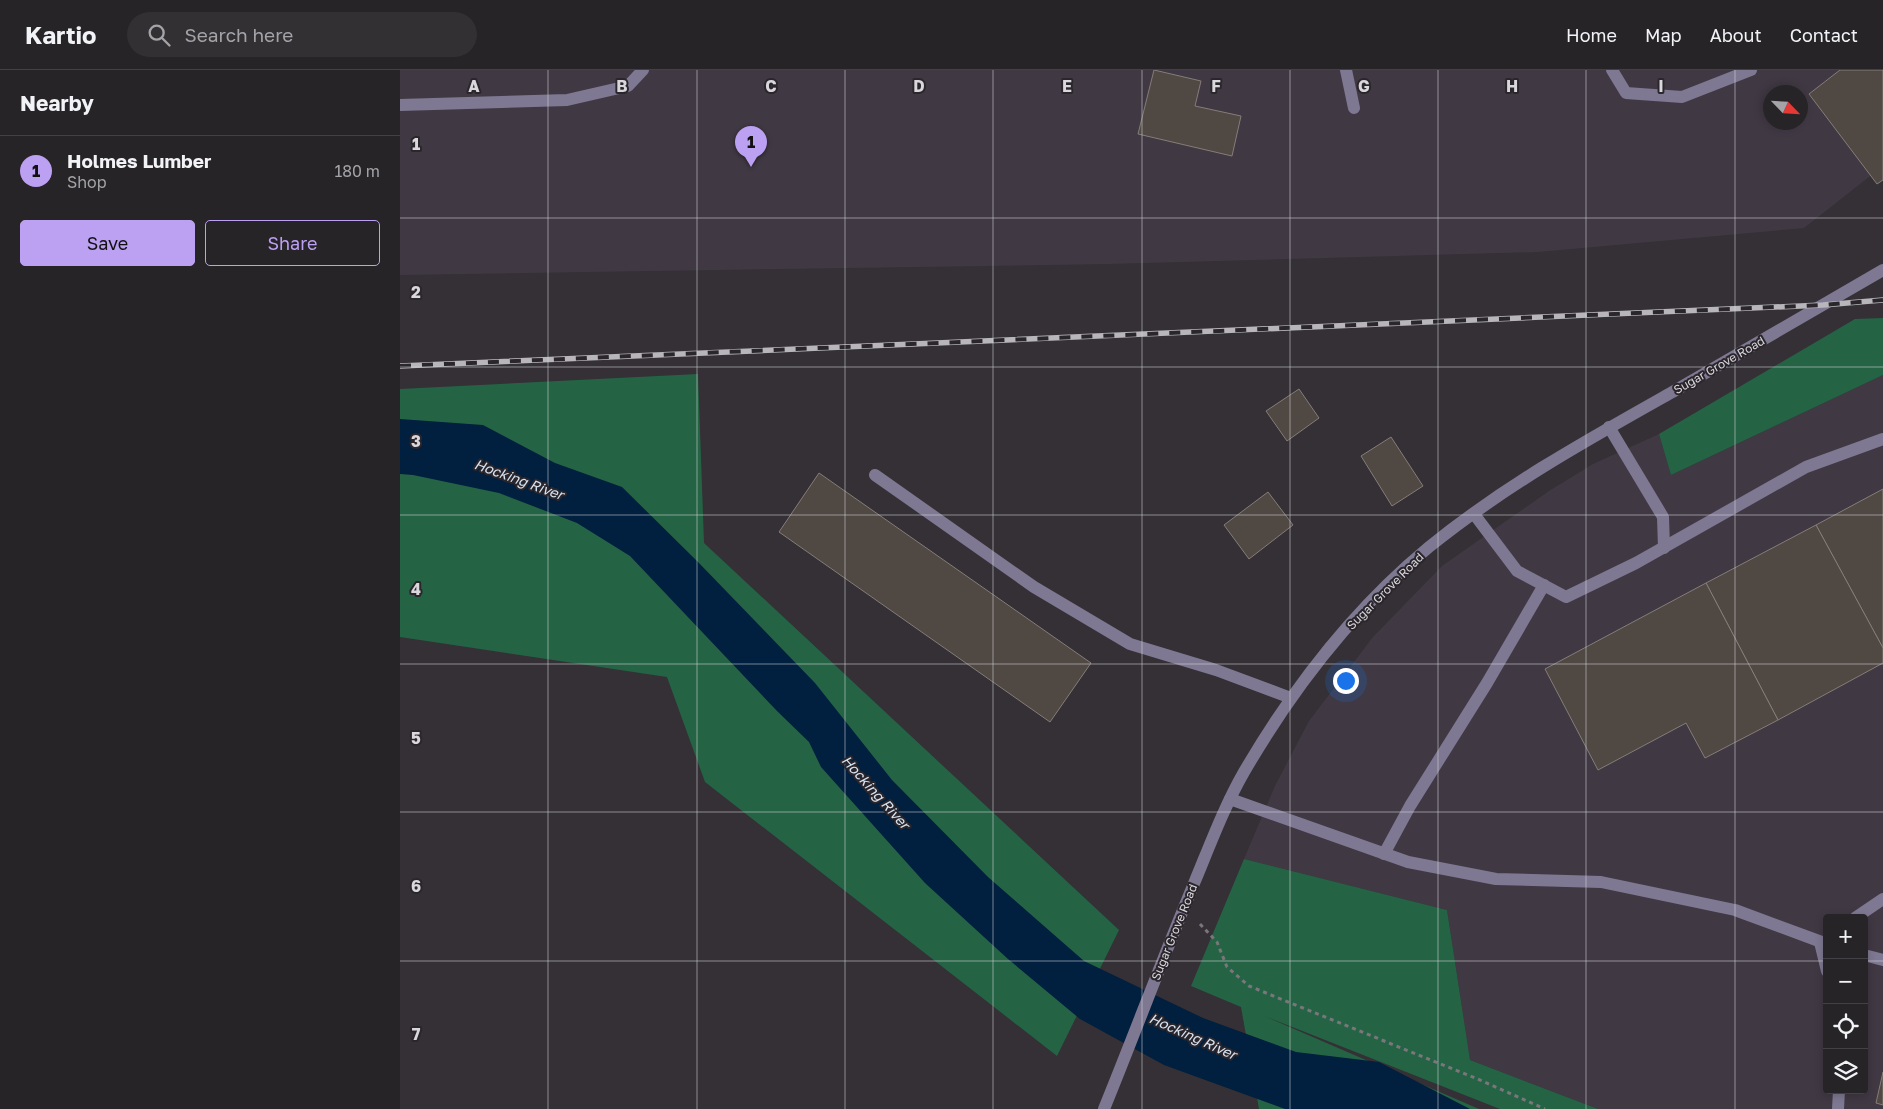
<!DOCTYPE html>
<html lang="en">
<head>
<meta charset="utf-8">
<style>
  :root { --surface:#272428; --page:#333034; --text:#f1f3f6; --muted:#a4a4a8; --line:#434145; --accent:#bca0f2 }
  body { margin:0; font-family:"Golos Text",sans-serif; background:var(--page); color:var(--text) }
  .controls { position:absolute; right:15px; bottom:15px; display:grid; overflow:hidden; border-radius:5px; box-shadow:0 2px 8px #0003 }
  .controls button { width:45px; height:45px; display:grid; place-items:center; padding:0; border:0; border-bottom:1px solid var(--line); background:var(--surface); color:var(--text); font:25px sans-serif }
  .compass { position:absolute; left:1363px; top:15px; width:45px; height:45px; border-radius:50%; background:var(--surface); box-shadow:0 2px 8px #0003; rotate:115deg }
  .you { position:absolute; left:945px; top:610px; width:18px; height:18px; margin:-12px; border:4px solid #fff; border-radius:50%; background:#1a73e8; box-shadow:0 0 0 8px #1a73e833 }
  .badge { display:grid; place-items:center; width:32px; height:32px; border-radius:50%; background:var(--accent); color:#111; font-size:16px; font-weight:700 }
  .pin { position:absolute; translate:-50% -41px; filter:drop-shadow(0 1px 2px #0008) }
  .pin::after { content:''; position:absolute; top:26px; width:18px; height:15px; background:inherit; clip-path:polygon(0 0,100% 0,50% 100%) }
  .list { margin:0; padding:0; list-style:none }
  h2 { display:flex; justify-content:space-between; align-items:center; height:65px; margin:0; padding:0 20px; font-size:21px }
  h2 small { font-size:16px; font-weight:400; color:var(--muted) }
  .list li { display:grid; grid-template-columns:32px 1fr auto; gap:15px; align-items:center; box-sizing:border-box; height:70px; padding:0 20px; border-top:1px solid var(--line) }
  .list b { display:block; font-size:19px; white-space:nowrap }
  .list p { margin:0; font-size:16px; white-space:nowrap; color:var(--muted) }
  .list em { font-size:16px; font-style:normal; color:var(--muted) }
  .actions { display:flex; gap:10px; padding:15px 20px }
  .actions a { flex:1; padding:11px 0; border:1px solid var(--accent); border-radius:5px; text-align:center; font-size:18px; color:var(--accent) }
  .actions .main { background:var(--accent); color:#111 }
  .icon { flex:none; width:28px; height:28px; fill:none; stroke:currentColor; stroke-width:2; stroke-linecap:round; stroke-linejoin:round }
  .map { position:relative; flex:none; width:1483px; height:1039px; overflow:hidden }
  header { display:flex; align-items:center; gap:30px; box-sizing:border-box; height:70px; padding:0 25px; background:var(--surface); border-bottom:1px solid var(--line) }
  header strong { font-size:24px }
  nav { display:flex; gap:28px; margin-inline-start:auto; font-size:18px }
  .search { width:350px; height:45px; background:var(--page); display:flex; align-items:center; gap:12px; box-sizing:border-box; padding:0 18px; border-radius:28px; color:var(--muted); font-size:19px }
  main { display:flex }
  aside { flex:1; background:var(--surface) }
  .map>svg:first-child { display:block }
  .built { fill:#403944; fill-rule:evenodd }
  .green { fill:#246445 }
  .water { fill:#011f3e }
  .building { fill:#4f4843; stroke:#857d78 }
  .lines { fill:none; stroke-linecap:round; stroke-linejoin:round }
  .path { stroke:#7a767c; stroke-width:3; stroke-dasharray:4 4; stroke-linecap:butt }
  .minor { stroke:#7f7892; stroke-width:12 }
  .rail-casing { stroke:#b8b6ba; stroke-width:5.5 }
  .rail { stroke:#2a262c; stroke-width:4; stroke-dasharray:11; stroke-linecap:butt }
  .grid { fill:none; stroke:#d9d7db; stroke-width:1; stroke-opacity:0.55 }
  .labels { text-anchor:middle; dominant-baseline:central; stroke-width:4; stroke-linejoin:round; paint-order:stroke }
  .street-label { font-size:12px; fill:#d9d7db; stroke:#2a262c }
  .water-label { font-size:14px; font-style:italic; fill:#d7e4f2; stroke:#2a262c }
  .grid-label { font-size:16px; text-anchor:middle; font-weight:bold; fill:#d9d7db; stroke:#2a262c; stroke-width:4; stroke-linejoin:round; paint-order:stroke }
</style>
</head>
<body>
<header>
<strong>Kartio</strong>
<div class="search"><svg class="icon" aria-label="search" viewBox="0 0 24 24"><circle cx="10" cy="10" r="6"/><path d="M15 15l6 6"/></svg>Search here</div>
<nav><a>Home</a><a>Map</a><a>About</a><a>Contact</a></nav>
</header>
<main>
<aside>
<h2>Nearby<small></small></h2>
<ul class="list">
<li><span class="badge">1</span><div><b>Holmes Lumber</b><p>Shop</p></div><em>180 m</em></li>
</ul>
<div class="actions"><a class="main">Save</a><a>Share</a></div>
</aside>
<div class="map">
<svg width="1483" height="1039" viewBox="0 0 1483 1039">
  <rect width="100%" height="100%" fill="#343036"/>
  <g class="built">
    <path d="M 0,0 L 1483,0 L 1483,96 L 1404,158 L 1138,182 L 707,194 L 0,205 ZM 1370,22 L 1400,22 L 1400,52 L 1370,52 Z"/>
    <path d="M 1483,305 L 1483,1039 L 1198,1039 L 1070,990 L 1047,840 L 844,789 L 875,716 L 909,651 L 973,567 L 1042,496 L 1149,421 L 1193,394 L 1259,364 L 1271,405 ZM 1427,848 L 1464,848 L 1464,1020 L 1427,1020 Z"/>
  </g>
  <g class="green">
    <path d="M 1483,248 L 1483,305 L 1271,405 L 1259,364 L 1455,249 Z"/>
    <path d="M 298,304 L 304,473 L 719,860 L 657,986 L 305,712 L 267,607 L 0,567 L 0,319 Z"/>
    <path d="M 844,789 L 1047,840 L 1070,990 L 1198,1039 L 1100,1039 L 864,946 L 1079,1039 L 859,1039 L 841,937 L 791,916 Z"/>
  </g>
  <path class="water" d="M 0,349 L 83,355 L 155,393 L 222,417 L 298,492 L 415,613 L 492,710 L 588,807 L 684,891 L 803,948 L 896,982 L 979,992 L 1070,1039 L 885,1039 L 764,995 L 680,949 L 608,889 L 525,813 L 421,697 L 409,672 L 377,641 L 230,486 L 177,453 L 99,423 L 13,405 L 0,404 Z"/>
  <g class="building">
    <path d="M 754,0 L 801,11 L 795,36 L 841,46 L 832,86 L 738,64 Z"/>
    <path d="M 1440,0 L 1483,0 L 1483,110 L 1477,114 L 1409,24 Z"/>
    <path d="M 899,319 L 919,348 L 887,371 L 866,341 Z"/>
    <path d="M 991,367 L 1023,416 L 992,436 L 961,386 Z"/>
    <path d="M 419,403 L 691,593 L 650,652 L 379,462 Z"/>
    <path d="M 1483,419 L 1483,578 L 1416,455 Z"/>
    <path d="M 868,422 L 893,455 L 849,489 L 824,455 Z"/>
    <path d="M 1416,455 L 1483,578 L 1483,593 L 1378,650 L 1306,513 Z"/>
    <path d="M 1306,513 L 1378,650 L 1305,688 L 1286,653 L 1198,700 L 1145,599 Z"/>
    <path d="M 1483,1002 L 1483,1035 L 1476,1033 Z"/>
  </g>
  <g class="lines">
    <path class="path" d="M 800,854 L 817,872 L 827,897 L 849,916 L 1080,1010 L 1145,1039"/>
    <g class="minor">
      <path d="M 946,0 L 954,38"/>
      <path d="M 1212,0 L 1226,23 L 1282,27 L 1351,0"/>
      <path d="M 0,35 L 167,30 L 228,16 L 243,0"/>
      <path d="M 1209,357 L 1263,447 L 1264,478"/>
      <path d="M 475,405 L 634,517 L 730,574 L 816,600 L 891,628"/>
      <path d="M 1074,444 L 1117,501 L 1166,527 L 1236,493 L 1406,397 L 1483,369"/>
      <path d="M 830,729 L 1008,792 L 1096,809 L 1201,812 L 1335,840 L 1427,874"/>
      <path d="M 984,784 L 1010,736 L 1087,613 L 1144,515"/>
      <path d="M 1455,848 L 1483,829"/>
      <path d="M 1420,872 L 1427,901"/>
      <path d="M 1464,885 L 1483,890"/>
      <path d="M 704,1039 C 735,963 763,887 795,811 C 810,775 824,737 844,702 C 893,618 954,539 1029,477 C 1107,414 1189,369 1276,320 C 1345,280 1414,240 1483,200"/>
      <path d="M 1438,1039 L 1439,1020"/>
    </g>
    <g class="rail-casing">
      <path id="rail" d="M 0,296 L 1423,235 L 1483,230"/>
    </g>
    <use href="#rail" class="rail"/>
  </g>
  <path class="grid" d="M 148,0 L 148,1039M 297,0 L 297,1039M 445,0 L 445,1039M 593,0 L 593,1039M 742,0 L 742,1039M 890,0 L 890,1039M 1038,0 L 1038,1039M 1186,0 L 1186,1039M 1335,0 L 1335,1039M 0,148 L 1483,148M 0,297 L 1483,297M 0,445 L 1483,445M 0,594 L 1483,594M 0,742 L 1483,742M 0,891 L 1427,891M 1464,891 L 1483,891"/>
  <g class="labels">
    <g class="street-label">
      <text transform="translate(1319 295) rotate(-30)">Sugar Grove Road</text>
      <text transform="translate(985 521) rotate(-45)">Sugar Grove Road</text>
      <text transform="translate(774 862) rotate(-68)">Sugar Grove Road</text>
    </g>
    <g class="water-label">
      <text transform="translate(119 409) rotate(20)">Hocking River</text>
      <text transform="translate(476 722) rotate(48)">Hocking River</text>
      <text transform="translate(793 966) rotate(24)">Hocking River</text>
    </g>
  </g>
  <g class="grid-label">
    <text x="74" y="22">A</text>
    <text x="222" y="22">B</text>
    <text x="371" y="22">C</text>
    <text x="519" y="22">D</text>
    <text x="667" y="22">E</text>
    <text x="816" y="22">F</text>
    <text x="964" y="22">G</text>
    <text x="1112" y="22">H</text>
    <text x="1261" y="22">I</text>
    <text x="16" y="80">1</text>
    <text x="16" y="228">2</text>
    <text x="16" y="377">3</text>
    <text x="16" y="525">4</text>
    <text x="16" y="674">5</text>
    <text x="16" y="822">6</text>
    <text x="16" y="970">7</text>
  </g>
</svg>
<div class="controls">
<button>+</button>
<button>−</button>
<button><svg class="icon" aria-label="locate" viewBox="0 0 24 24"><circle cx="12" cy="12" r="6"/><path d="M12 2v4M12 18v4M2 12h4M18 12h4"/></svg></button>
<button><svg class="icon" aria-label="layers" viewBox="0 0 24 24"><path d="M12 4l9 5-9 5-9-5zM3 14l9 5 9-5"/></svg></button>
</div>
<svg class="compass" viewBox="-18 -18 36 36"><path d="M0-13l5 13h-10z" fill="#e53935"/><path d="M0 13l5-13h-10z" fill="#a4a4a8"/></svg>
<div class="you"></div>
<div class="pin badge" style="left:351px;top:97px">1</div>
</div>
</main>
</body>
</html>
